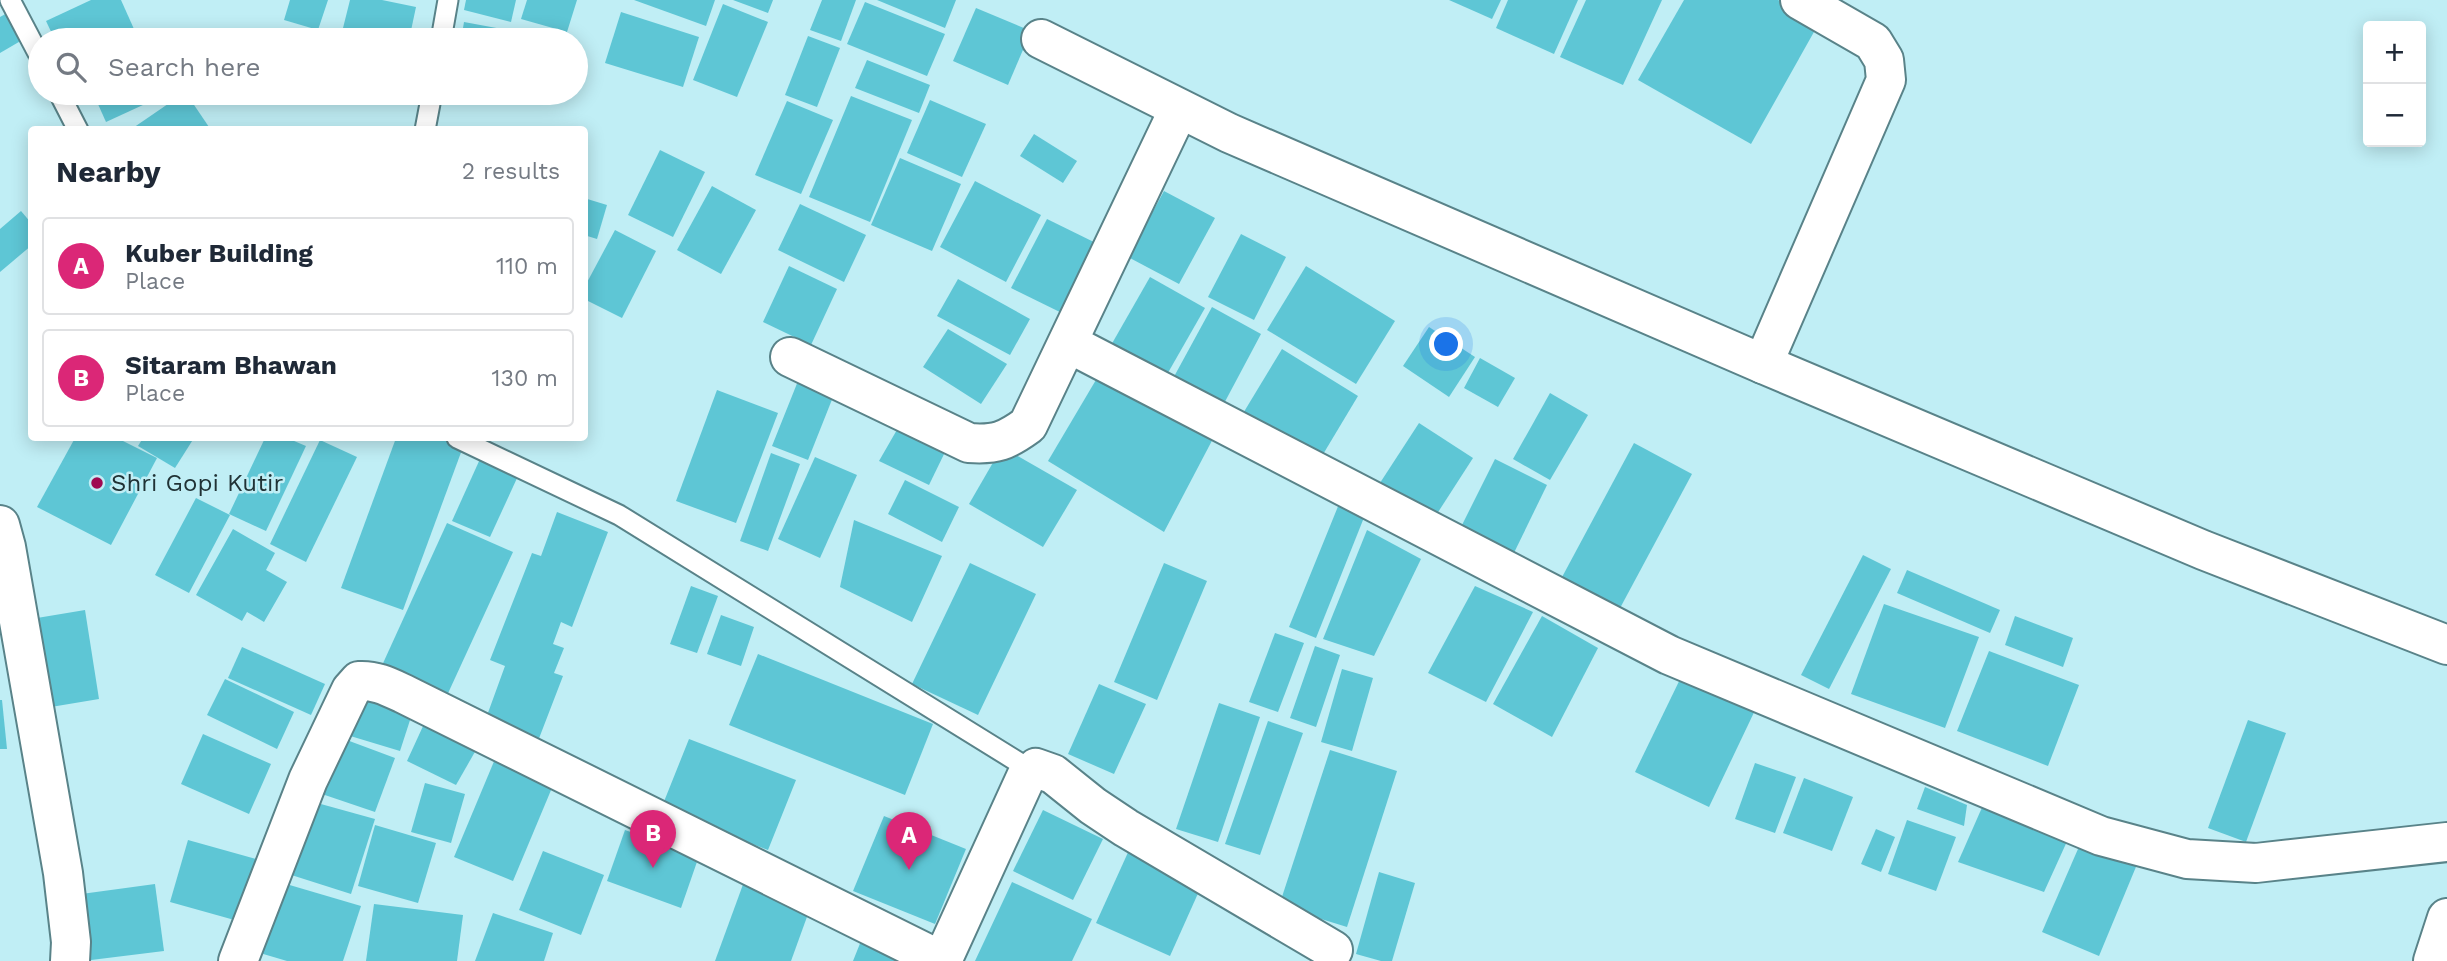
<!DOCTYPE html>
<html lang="en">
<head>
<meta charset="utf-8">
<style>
  :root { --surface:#fff; --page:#f2f2f3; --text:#1f2937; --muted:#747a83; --line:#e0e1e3; --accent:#db2777 }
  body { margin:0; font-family:"Work Sans",sans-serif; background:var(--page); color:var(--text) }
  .controls { position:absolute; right:21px; top:21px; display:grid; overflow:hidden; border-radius:7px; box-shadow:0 4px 18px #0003 }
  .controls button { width:63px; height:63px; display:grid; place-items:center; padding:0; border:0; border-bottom:2px solid var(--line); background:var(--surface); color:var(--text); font:35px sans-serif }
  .you { position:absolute; left:1447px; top:345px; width:24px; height:24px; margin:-18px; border:5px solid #fff; border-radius:50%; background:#1a73e8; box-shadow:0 0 0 10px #1a73e833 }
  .badge { display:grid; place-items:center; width:46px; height:46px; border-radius:50%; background:var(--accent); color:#fff; font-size:23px; font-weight:700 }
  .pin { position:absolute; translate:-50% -58px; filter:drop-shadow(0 2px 4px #0008) }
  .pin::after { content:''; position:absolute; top:37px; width:24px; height:21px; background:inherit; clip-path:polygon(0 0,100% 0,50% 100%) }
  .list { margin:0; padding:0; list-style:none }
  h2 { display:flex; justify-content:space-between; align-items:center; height:91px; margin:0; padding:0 28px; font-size:30px }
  h2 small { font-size:23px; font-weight:400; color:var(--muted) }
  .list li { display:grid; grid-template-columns:46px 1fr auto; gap:21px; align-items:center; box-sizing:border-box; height:98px; margin:0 14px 14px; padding:0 14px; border:2px solid var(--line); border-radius:7px }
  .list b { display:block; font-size:26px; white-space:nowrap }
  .list p { margin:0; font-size:23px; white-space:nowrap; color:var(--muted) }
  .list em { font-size:23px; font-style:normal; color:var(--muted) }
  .icon { flex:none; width:38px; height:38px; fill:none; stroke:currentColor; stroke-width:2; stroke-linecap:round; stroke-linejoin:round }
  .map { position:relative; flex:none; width:2447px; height:961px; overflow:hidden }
  .search { position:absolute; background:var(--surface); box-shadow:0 4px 18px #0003; left:28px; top:28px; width:560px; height:77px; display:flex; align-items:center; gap:18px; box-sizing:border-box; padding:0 24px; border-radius:38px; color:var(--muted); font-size:26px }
  .panel { position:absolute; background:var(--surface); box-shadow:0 4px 18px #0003; left:28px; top:126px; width:560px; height:315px; border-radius:7px }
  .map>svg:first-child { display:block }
  .building { fill:#5ec6d5 }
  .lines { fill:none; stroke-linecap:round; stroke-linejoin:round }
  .service-casing { stroke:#598389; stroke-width:23 }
  .minor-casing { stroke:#598389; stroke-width:42 }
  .service { stroke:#fff; stroke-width:19 }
  .minor { stroke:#fff; stroke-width:38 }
  .poi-dot { fill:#9f0951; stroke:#c0eef5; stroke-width:2.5 }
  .labels { text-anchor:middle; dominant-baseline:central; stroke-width:5; stroke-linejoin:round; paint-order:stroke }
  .poi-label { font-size:24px; fill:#203235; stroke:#c0eef5; text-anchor:start }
</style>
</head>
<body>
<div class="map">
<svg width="2447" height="961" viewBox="0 0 2447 961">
  <rect width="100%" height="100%" fill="#c0eef5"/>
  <g class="building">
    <path d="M 91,0 L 121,0 L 138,38 L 134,40 L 55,40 L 46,21 Z"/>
    <path d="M 290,0 L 328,0 L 318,30 L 284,20 Z"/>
    <path d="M 350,0 L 382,0 L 416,7 L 409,40 L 340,40 Z"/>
    <path d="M 466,0 L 516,0 L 511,22 L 464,10 Z"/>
    <path d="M 527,0 L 577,0 L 567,32 L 521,19 Z"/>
    <path d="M 634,0 L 715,0 L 706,26 Z"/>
    <path d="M 733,0 L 773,0 L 768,13 Z"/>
    <path d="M 822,0 L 856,0 L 841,41 L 810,30 Z"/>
    <path d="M 877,0 L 956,0 L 945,28 Z"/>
    <path d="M 1449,0 L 1501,0 L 1492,19 Z"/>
    <path d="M 1508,0 L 1578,0 L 1554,54 L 1496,28 Z"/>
    <path d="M 1586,0 L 1662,0 L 1623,85 L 1560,57 Z"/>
    <path d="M 1684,0 L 1778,0 L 1819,23 L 1751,144 L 1638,80 Z"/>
    <path d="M 865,2 L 945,34 L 927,76 L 847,44 Z"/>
    <path d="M 723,4 L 768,22 L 737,97 L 693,80 Z"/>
    <path d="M 976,8 L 1031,31 L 1008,85 L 953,61 Z"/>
    <path d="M 9,12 L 24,39 L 0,53 L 0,17 Z"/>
    <path d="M 621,12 L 699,37 L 683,87 L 605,63 Z"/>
    <path d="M 464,22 L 513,31 L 512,40 L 461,40 Z"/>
    <path d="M 808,36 L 840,48 L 817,107 L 785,95 Z"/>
    <path d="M 867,60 L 930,85 L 919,113 L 855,88 Z"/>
    <path d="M 93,93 L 169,93 L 106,122 Z"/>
    <path d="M 184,93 L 186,93 L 211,130 L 130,130 Z"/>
    <path d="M 280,93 L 295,93 L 290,100 Z"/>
    <path d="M 370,93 L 396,93 L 395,100 Z"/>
    <path d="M 451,93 L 501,93 L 500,103 Z"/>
    <path d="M 851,96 L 912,120 L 870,222 L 809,197 Z"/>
    <path d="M 930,100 L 986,124 L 962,177 L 907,153 Z"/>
    <path d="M 787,101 L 833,120 L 801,194 L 755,175 Z"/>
    <path d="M 1034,134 L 1077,161 L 1063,183 L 1020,156 Z"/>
    <path d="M 660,150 L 705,172 L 673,237 L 628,215 Z"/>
    <path d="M 900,158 L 961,184 L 932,251 L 871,225 Z"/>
    <path d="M 975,181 L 1041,215 L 1006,282 L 940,247 Z"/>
    <path d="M 712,186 L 756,210 L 721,274 L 677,250 Z"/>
    <path d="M 1164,191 L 1215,218 L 1179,284 L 1128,257 Z"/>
    <path d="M 584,198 L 607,205 L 597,239 L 584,235 Z"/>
    <path d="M 800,204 L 866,235 L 844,282 L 778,250 Z"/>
    <path d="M 21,211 L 32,224 L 32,245 L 0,272 L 0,229 Z"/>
    <path d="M 1047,219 L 1104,247 L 1070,317 L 1011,288 Z"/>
    <path d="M 615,230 L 656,251 L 622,318 L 584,299 L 584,288 Z"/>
    <path d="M 1241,234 L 1286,257 L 1254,320 L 1208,297 Z"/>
    <path d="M 789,266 L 837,289 L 811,345 L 763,322 Z"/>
    <path d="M 1306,266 L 1395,321 L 1356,384 L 1267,330 Z"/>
    <path d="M 1150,277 L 1205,308 L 1165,378 L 1110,347 Z"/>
    <path d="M 958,279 L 1030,319 L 1010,355 L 937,316 Z"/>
    <path d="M 1212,307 L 1261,334 L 1220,411 L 1170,384 Z"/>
    <path d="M 1429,327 L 1475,357 L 1449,397 L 1403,366 Z"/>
    <path d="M 948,329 L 1007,364 L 981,404 L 923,367 Z"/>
    <path d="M 1282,349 L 1358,396 L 1316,466 L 1239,420 Z"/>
    <path d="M 1480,358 L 1515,378 L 1498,407 L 1464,388 Z"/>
    <path d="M 1103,368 L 1216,433 L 1164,532 L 1048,461 Z"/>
    <path d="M 800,376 L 835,392 L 808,460 L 772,446 Z"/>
    <path d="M 717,390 L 778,413 L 736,523 L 676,501 Z"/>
    <path d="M 1550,393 L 1588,415 L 1550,480 L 1513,459 Z"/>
    <path d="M 1419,423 L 1473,458 L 1433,520 L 1378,486 Z"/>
    <path d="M 898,428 L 946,450 L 929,485 L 879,461 Z"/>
    <path d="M 75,438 L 117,438 L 157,458 L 111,545 L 37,507 Z"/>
    <path d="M 143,438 L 194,438 L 175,468 L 138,446 Z"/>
    <path d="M 265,438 L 287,438 L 306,446 L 266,531 L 229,514 Z"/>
    <path d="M 396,438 L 438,438 L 463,447 L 403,610 L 341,588 Z"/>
    <path d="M 320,440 L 357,457 L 306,562 L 270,544 Z"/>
    <path d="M 1634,443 L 1692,474 L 1619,610 L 1561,579 Z"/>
    <path d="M 1002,447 L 1077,490 L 1043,547 L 969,504 Z"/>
    <path d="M 771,453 L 800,464 L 768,551 L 740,541 Z"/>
    <path d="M 815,457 L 857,475 L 820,558 L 778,539 Z"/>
    <path d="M 480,459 L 518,476 L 490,537 L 452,521 Z"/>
    <path d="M 1495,459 L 1547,485 L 1510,561 L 1457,535 Z"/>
    <path d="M 905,480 L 959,507 L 942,542 L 888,514 Z"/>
    <path d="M 196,498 L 230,515 L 189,593 L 155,575 Z"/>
    <path d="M 1339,504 L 1365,515 L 1316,638 L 1289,627 Z"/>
    <path d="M 557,512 L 608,532 L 572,627 L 561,622 L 553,644 L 564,648 L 554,673 L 563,676 L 538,741 L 485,721 L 505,666 L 490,660 L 532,553 L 541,556 Z"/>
    <path d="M 854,520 L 942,556 L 912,622 L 840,587 Z"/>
    <path d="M 447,523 L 513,552 L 444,702 L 379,672 Z"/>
    <path d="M 233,529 L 275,553 L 266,570 L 287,582 L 264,622 L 247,612 L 242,621 L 196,595 Z"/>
    <path d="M 1367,530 L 1421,559 L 1374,656 L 1323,639 Z"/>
    <path d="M 1863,555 L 1891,569 L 1829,689 L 1801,675 Z"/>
    <path d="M 970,563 L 1036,594 L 978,715 L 912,684 Z"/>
    <path d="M 1164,563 L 1207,581 L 1157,700 L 1114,682 Z"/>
    <path d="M 1907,570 L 2000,610 L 1990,633 L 1897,593 Z"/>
    <path d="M 691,586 L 718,596 L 697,653 L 670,644 Z"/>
    <path d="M 1475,586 L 1533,612 L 1486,702 L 1428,673 Z"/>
    <path d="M 1884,604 L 1979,637 L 1945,728 L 1851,694 Z"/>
    <path d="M 85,610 L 99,699 L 45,708 L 31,619 Z"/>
    <path d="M 721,615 L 754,627 L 741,666 L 707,654 Z"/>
    <path d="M 1542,616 L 1598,648 L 1552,737 L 1493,704 Z"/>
    <path d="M 2015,616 L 2073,638 L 2063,667 L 2005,645 Z"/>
    <path d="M 1275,633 L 1304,643 L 1278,712 L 1249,702 Z"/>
    <path d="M 1315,646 L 1340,655 L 1316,727 L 1290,718 Z"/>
    <path d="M 242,647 L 325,684 L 311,715 L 228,678 Z"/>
    <path d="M 1989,651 L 2079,685 L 2048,766 L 1957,731 Z"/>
    <path d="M 758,654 L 933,724 L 905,795 L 729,725 Z"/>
    <path d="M 1342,669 L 1373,678 L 1352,751 L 1321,742 Z"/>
    <path d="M 1685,669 L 1758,704 L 1709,807 L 1635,772 Z"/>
    <path d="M 225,679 L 294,712 L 277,749 L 207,715 Z"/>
    <path d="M 1099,684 L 1146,704 L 1114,774 L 1068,754 Z"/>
    <path d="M 360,696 L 412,714 L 400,751 L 347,735 Z"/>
    <path d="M 0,700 L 2,700 L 7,749 L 0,749 Z"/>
    <path d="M 1219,703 L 1260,717 L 1218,842 L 1176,829 Z"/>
    <path d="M 2248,720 L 2286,733 L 2246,842 L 2208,828 Z"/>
    <path d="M 1268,721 L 1303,733 L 1260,855 L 1225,844 Z"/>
    <path d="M 424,724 L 476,750 L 456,785 L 407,761 Z"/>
    <path d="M 203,734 L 271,764 L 249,814 L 181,784 Z"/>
    <path d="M 336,736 L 395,758 L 375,812 L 316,792 Z"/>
    <path d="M 689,739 L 796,780 L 768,850 L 661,809 Z"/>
    <path d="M 1330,750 L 1397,771 L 1347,927 L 1279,906 Z"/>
    <path d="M 495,759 L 554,783 L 513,881 L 454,857 Z"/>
    <path d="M 1755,763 L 1796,777 L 1775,833 L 1735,819 Z"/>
    <path d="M 1804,778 L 1853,797 L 1832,851 L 1783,833 Z"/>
    <path d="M 425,783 L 465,794 L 451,843 L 411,832 Z"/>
    <path d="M 1925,787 L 1967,805 L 1964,826 L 1917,809 Z"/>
    <path d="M 310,801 L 375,819 L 351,894 L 282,872 Z"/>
    <path d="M 1984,803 L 2069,837 L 2044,892 L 1958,862 Z"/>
    <path d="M 1043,810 L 1103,839 L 1073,900 L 1013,871 Z"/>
    <path d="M 884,816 L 966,849 L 935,924 L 853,891 Z"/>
    <path d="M 1907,820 L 1956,837 L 1936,891 L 1888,874 Z"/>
    <path d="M 375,825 L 436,843 L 418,903 L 358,886 Z"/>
    <path d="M 1876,829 L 1895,837 L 1881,872 L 1861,864 Z"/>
    <path d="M 625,830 L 699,856 L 681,908 L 607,881 Z"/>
    <path d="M 188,840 L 256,859 L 238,921 L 170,902 Z"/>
    <path d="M 2081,842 L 2138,862 L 2099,956 L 2042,932 Z"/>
    <path d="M 1130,848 L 1204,880 L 1170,956 L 1096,923 Z"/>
    <path d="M 543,851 L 604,875 L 581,935 L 519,910 Z"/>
    <path d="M 1379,872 L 1415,883 L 1392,961 L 1381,961 L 1356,954 Z"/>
    <path d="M 745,879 L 812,903 L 791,961 L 715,961 Z"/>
    <path d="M 276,881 L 361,906 L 343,961 L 287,961 L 253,951 Z"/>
    <path d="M 1012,882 L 1092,919 L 1072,961 L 975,961 Z"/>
    <path d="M 155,884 L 164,951 L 83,961 L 74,895 Z"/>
    <path d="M 374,904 L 463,915 L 457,961 L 366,961 Z"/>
    <path d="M 493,913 L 553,933 L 544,961 L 475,961 Z"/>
    <path d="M 865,931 L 916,961 L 853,961 Z"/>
  </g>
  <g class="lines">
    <g class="service-casing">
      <g id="service">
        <path d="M 10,0 L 40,57"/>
        <path d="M 441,40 L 448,0"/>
        <path d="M 59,93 L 78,130"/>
        <path d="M 425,130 L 432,93"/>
        <path d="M 457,438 L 619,515 L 1031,770"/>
      </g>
    </g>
    <g class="minor-casing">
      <g id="minor">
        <path d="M 1041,39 L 1229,133 L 1763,364 L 2203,550 L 2447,645"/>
        <path d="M 1068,343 L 1669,655 L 2101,836 L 2187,859 L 2256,863 L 2447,842"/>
        <path d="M 790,357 L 969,443 C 996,445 1006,441 1028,425 L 1179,109"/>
        <path d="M 1763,364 L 1886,80 L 1884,60 L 1873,42 L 1800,0"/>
        <path d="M 0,525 L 6,547 L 63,873 L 71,942 L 70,961"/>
        <path d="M 238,961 L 308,780 L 351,690 L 359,681 C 376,680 389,687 404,694 L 942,961"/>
        <path d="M 942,961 L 1026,777 L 1036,768 L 1053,774 L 1093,806 L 1126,828 L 1333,950"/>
        <path d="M 2433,961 L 2447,918"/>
      </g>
    </g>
    <use href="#service" class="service"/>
    <use href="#minor" class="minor"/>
  </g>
  <circle class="poi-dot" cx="97" cy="483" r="7"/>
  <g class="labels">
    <g class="poi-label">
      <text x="111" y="483">Shri Gopi Kutir</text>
    </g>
  </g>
</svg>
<div class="controls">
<button>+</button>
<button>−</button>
</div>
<div class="you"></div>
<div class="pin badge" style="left:909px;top:870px">A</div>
<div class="pin badge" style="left:653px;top:868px">B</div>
<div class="search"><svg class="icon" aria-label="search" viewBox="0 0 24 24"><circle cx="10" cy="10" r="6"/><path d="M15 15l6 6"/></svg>Search here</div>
<section class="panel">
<h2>Nearby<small>2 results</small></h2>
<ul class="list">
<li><span class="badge">A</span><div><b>Kuber Building</b><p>Place</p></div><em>110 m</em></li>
<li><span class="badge">B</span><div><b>Sitaram Bhawan</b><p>Place</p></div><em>130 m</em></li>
</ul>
</section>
</div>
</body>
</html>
